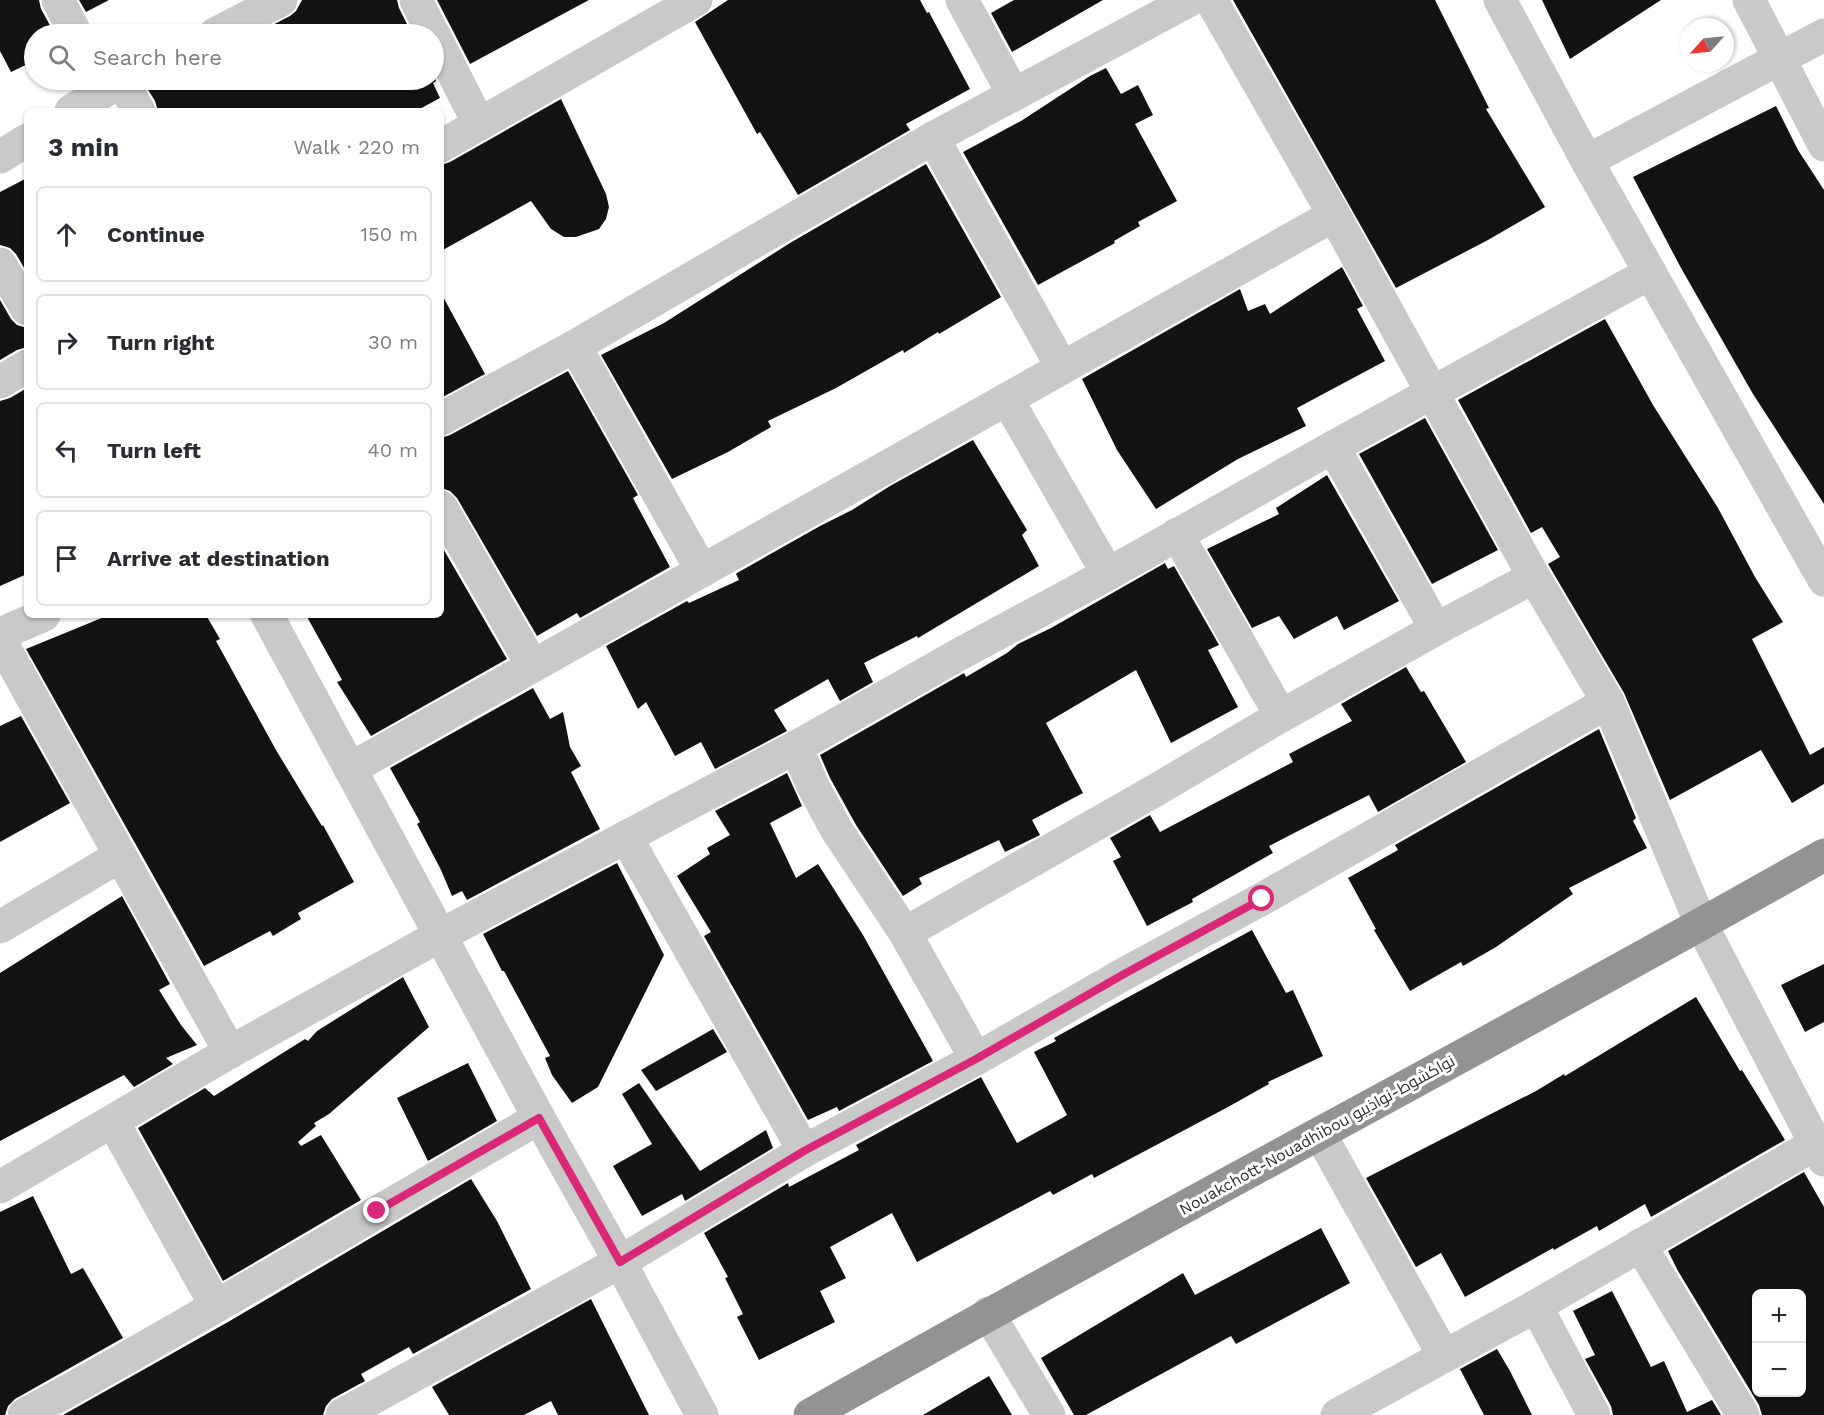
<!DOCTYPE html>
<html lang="en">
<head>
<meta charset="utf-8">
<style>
  :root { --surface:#fff; --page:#f2f2f3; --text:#2b2b33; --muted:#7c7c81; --line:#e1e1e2 }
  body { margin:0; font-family:"Work Sans",Cairo,sans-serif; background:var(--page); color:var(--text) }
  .controls { position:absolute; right:18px; bottom:18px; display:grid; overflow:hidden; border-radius:9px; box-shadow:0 2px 4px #0004 }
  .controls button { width:54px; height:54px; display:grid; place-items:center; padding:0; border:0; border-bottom:2px solid var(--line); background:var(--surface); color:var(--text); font:30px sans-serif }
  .compass { position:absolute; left:1680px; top:18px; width:54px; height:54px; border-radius:50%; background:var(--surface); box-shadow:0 2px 4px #0004; rotate:243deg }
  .stop { position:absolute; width:18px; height:18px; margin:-14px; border:4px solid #db2777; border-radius:50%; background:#fff }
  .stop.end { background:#db2777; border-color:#fff; box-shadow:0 2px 6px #0008 }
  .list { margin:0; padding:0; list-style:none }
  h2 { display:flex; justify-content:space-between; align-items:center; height:78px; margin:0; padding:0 24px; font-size:26px }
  h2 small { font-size:20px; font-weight:400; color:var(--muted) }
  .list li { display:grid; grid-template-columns:39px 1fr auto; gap:18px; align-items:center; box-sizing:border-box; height:96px; margin:0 12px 12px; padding:0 12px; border:2px solid var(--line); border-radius:9px }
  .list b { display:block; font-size:22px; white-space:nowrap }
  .list em { font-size:20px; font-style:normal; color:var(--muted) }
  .icon { flex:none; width:33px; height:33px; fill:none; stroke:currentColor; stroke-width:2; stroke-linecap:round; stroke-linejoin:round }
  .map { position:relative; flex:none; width:1824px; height:1415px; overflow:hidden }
  .search { position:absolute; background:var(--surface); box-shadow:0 2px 4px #0004; left:24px; top:24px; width:420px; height:66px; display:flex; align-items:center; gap:15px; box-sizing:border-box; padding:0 21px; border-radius:33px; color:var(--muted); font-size:22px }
  .panel { position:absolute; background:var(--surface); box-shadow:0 2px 4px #0004; left:24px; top:108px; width:420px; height:510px; border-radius:9px }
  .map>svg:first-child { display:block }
  .building { fill:#131313; fill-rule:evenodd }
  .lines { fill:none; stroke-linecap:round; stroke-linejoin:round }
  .minor { stroke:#c9c9c9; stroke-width:33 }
  .highway { stroke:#939393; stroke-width:33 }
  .route { stroke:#db2777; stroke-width:8 }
  .labels { text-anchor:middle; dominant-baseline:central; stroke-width:6; stroke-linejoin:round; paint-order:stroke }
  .street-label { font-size:16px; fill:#2c2c2c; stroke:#fff }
</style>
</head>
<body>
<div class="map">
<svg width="1824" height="1415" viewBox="0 0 1824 1415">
  <rect width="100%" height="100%" fill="#fff"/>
  <g class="building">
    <path d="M 0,0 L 39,0 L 41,9 L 52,29 L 42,34 L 34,34 L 34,61 L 11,72 L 0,51 Z"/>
    <path d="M 79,0 L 109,0 L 86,12 Z"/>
    <path d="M 302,0 L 397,0 L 399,8 L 412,34 L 255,34 L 290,16 L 296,11 Z"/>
    <path d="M 437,0 L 589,0 L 470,64 Z"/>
    <path d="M 728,0 L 920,0 L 927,13 L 929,12 L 970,89 L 906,124 L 910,130 L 798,195 L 760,132 L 757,134 L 695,22 Z"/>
    <path d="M 1014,0 L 1103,0 L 1012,52 L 991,13 Z"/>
    <path d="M 1233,0 L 1435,0 L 1489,108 L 1486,109 L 1545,207 L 1488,240 L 1396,288 Z"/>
    <path d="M 1542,0 L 1661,0 L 1570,59 Z"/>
    <path d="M 1106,68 L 1121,94 L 1138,85 L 1153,115 L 1135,124 L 1177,201 L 1138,222 L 1140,226 L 1114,241 L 1115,243 L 1038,285 L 963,152 L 1021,121 L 1090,76 Z"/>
    <path d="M 434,76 L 436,81 L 433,83 L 440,98 L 416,111 L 158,111 L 155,101 L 142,80 L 434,80 Z"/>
    <path d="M 561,99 L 606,194 L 609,207 L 606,219 L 599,229 L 576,237 L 564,237 L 551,229 L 531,201 L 441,251 L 441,165 L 450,162 Z"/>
    <path d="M 1776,106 L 1798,150 L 1824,190 L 1824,504 L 1753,394 L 1681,268 L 1633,177 Z"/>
    <path d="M 926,164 L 1001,297 L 939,334 L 938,332 L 904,353 L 903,350 L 836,388 L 768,421 L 771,427 L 728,452 L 672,479 L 601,355 L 664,323 L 790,243 Z"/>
    <path d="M 27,178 L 27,273 L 16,254 L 10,248 L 0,245 L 0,192 Z"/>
    <path d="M 1342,267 L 1363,306 L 1357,309 L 1385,361 L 1297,408 L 1306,426 L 1238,459 L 1156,509 L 1117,450 L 1082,379 L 1240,289 L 1248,311 L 1265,304 L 1270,314 Z"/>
    <path d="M 441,293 L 485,374 L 441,398 Z"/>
    <path d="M 0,300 L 11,319 L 17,325 L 27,328 L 27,347 L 17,350 L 0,360 Z"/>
    <path d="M 1605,319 L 1653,405 L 1718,508 L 1755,577 L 1783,622 L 1752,639 L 1810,755 L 1824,747 L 1824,784 L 1792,803 L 1761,750 L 1670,800 L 1624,693 L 1548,564 L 1560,557 L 1542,527 L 1531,533 L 1458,400 Z"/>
    <path d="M 568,371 L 638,495 L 633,498 L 670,567 L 580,618 L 577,613 L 537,636 L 457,498 L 450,491 L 441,488 L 441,438 L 450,435 Z"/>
    <path d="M 27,388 L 27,574 L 0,586 L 0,401 L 10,398 Z"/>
    <path d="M 1425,418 L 1498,550 L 1432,584 L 1359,454 Z"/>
    <path d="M 973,440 L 1027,530 L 1022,535 L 1039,566 L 918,638 L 917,636 L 864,663 L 873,682 L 840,701 L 828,679 L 774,710 L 787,731 L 715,769 L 701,742 L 675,756 L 646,702 L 638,709 L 606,646 L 687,601 L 689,603 L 739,580 L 736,574 L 737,573 L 820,526 L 852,510 L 890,486 Z"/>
    <path d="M 1327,475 L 1399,601 L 1344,630 L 1337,616 L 1294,639 L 1279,616 L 1252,628 L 1207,549 L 1279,514 L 1276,508 Z"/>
    <path d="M 441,545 L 507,659 L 371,736 L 337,682 L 342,680 L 306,615 L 441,615 Z"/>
    <path d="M 1165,563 L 1168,569 L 1174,566 L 1219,645 L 1208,650 L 1238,707 L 1171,743 L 1136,670 L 1046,723 L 1083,793 L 1032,820 L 1040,835 L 1036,837 L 1005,852 L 999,840 L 919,878 L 922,884 L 903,896 L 856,825 L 830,778 L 820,755 L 964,673 L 966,677 L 1007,653 L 1018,644 L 1051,628 Z"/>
    <path d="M 109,615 L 206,615 L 220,639 L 216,641 L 276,750 L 322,826 L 323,825 L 354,882 L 298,913 L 301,919 L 273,936 L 270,931 L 204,966 L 26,649 Z"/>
    <path d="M 1406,667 L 1421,692 L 1424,691 L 1466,762 L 1378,812 L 1369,795 L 1300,830 L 1269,846 L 1273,853 L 1192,899 L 1193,902 L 1147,926 L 1113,861 L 1121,857 L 1110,838 L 1150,815 L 1160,832 L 1293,762 L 1289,754 L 1352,721 L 1341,704 Z"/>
    <path d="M 533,688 L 550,719 L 563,712 L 570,747 L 581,766 L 571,772 L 600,829 L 467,900 L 462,891 L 452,896 L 441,870 L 417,824 L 420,822 L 390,768 Z"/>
    <path d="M 21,716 L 70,803 L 0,842 L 0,726 Z"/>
    <path d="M 1599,729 L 1636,818 L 1633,821 L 1647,848 L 1569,888 L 1573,894 L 1496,947 L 1463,966 L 1461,962 L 1410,991 L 1374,930 L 1376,929 L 1348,878 L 1398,850 L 1395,845 Z"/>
    <path d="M 787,773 L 802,806 L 770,823 L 796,878 L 818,864 L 863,935 L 933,1061 L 839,1111 L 837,1107 L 808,1120 L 704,936 L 711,932 L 677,876 L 710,854 L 707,848 L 730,835 L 715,811 Z"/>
    <path d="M 617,863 L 664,955 L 598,1087 L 572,1103 L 552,1075 L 545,1058 L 550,1056 L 504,971 L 502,971 L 483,934 Z"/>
    <path d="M 122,896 L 170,984 L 159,990 L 181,1025 L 197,1045 L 166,1058 L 173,1064 L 134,1087 L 124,1075 L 0,1141 L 0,973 Z"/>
    <path d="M 1252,930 L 1286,993 L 1293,990 L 1323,1056 L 1268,1082 L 1269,1084 L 1228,1107 L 1094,1178 L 1092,1174 L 1053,1195 L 1050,1191 L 917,1262 L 892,1213 L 830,1247 L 846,1278 L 820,1291 L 835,1322 L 759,1360 L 737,1317 L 743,1314 L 725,1278 L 728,1277 L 704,1233 L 788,1183 L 789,1187 L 859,1150 L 856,1145 L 981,1077 L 1017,1143 L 1062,1118 L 1067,1115 L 1034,1052 L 1056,1041 L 1054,1038 L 1121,1001 Z"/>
    <path d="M 1824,964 L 1824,1022 L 1805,1032 L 1781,985 Z"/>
    <path d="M 403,977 L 429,1027 L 329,1114 L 314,1123 L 316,1126 L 298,1142 L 301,1146 L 321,1135 L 361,1200 L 223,1281 L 138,1128 L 205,1088 L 214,1096 L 305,1039 L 308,1041 L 317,1031 Z"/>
    <path d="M 1696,997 L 1740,1071 L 1742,1070 L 1785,1140 L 1651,1217 L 1645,1204 L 1599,1231 L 1597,1226 L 1554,1250 L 1553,1248 L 1465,1297 L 1441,1253 L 1416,1267 L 1366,1178 L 1536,1091 L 1564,1074 L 1565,1076 Z"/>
    <path d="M 713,1029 L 727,1052 L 656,1091 L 641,1070 Z"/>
    <path d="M 468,1063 L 497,1121 L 428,1161 L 397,1098 Z"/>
    <path d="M 639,1083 L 700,1171 L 766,1130 L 773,1148 L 685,1201 L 682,1194 L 642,1216 L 613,1166 L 652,1144 L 622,1094 Z"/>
    <path d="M 1804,1172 L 1824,1207 L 1824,1415 L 1762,1415 L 1759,1405 L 1678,1271 L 1668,1251 ZM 1756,1293 L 1802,1293 L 1802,1392 L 1756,1392 Z"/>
    <path d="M 471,1179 L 497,1221 L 531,1289 L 413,1354 L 409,1347 L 361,1374 L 365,1381 L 332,1399 L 326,1406 L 323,1415 L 63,1415 L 228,1322 Z"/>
    <path d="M 33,1196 L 71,1274 L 83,1268 L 123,1338 L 15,1399 L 8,1406 L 5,1415 L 0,1415 L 0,1212 Z"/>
    <path d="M 1321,1228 L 1350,1283 L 1236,1344 L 1231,1336 L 1086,1415 L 1074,1415 L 1041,1358 L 1183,1273 L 1195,1295 Z"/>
    <path d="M 1612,1291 L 1651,1367 L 1664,1361 L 1687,1412 L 1712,1400 L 1721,1415 L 1613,1415 L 1611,1406 L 1585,1359 L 1595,1355 L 1573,1311 Z"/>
    <path d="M 591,1299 L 649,1415 L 558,1415 L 551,1401 L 524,1415 L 449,1415 L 432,1387 Z"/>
    <path d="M 1497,1349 L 1510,1371 L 1532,1415 L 1484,1415 L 1460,1369 Z"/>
    <path d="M 989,1376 L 1012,1415 L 923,1415 Z"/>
  </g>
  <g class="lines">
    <g class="minor">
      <path d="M 58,0 L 76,34"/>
      <path d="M 416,0 L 433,34"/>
      <path d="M 962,0 L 1014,95"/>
      <path d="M 1211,0 L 1334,215 L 1534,577 L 1608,702 L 1701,924 L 1824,1160"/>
      <path d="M 1500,0 L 1587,161 L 1824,580"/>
      <path d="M 1749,0 L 1824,145"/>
      <path d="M 215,34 L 281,0"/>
      <path d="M 434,35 L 479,124"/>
      <path d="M 121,81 L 139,111"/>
      <path d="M 71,111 L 123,80"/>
      <path d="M 933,138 L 1062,367"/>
      <path d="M 441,146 L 696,0"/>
      <path d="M 0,157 L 27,140"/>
      <path d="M 1587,161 L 1824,35"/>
      <path d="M 0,264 L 27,309"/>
      <path d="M 575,346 L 702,571"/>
      <path d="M 0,382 L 27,366"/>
      <path d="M 1007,399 L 1108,574"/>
      <path d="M 441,419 L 575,346 L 933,138 L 1190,0"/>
      <path d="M 1333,447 L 1436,629"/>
      <path d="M 441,507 L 532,665"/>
      <path d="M 1177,534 L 1281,716 L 1436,629 L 1534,577"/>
      <path d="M 267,615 L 539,1118 L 620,1262 L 702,1415"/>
      <path d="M 0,634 L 44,615"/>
      <path d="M 0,640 L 230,1052"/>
      <path d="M 796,747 L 813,786 L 836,829 L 905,933 L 1156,790 L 1281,716"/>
      <path d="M 350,769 L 1334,215"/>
      <path d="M 626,837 L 804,1151"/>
      <path d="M 0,927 L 120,856"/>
      <path d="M 905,933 L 976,1059"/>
      <path d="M 113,1122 L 216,1306"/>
      <path d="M 1320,1134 L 1444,1356"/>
      <path d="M 0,1187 L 230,1052 L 441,935 L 796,747 L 958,655 L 1108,574 L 1333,447 L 1650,273"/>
      <path d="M 1640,1245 L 1743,1415"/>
      <path d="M 1536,1306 L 1594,1415"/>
      <path d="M 988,1313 L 1049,1415"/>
      <path d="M 24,1415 C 198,1320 367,1217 539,1118"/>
      <path d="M 342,1415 L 620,1262 L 804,1151 L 976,1059 L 1124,974 L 1262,899 L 1608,702"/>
      <path d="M 1337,1415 L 1536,1306 L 1824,1139"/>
    </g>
    <path class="highway" d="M 810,1415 C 1145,1224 1488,1046 1824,855"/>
  </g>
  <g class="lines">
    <path class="route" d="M 377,1211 L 539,1118 L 620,1262 L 804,1151 L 976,1059 L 1124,974 L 1262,899"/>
  </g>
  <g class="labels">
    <g class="street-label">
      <text transform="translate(1317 1135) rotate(-29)">Nouakchott-Nouadhibou نواكشوط-نواذيبو</text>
    </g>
  </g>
</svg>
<div class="controls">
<button>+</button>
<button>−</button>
</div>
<svg class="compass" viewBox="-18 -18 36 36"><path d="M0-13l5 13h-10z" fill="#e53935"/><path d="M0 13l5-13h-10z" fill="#7c7c81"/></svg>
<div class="stop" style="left:1262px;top:899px"></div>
<div class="stop end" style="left:377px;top:1211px"></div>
<div class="search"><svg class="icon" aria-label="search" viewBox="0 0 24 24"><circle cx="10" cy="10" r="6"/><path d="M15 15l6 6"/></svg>Search here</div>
<section class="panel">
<h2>3 min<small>Walk · 220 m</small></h2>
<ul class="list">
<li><svg class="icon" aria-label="ahead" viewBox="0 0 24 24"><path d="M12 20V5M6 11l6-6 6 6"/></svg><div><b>Continue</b></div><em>150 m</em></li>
<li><svg class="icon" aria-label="right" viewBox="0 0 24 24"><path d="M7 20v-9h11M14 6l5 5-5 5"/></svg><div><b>Turn right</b></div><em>30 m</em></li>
<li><svg class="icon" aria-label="left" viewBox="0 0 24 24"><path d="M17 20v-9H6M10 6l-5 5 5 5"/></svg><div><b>Turn left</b></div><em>40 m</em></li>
<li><svg class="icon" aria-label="arrive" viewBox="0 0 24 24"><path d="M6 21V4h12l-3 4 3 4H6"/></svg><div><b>Arrive at destination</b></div></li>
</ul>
</section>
</div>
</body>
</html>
